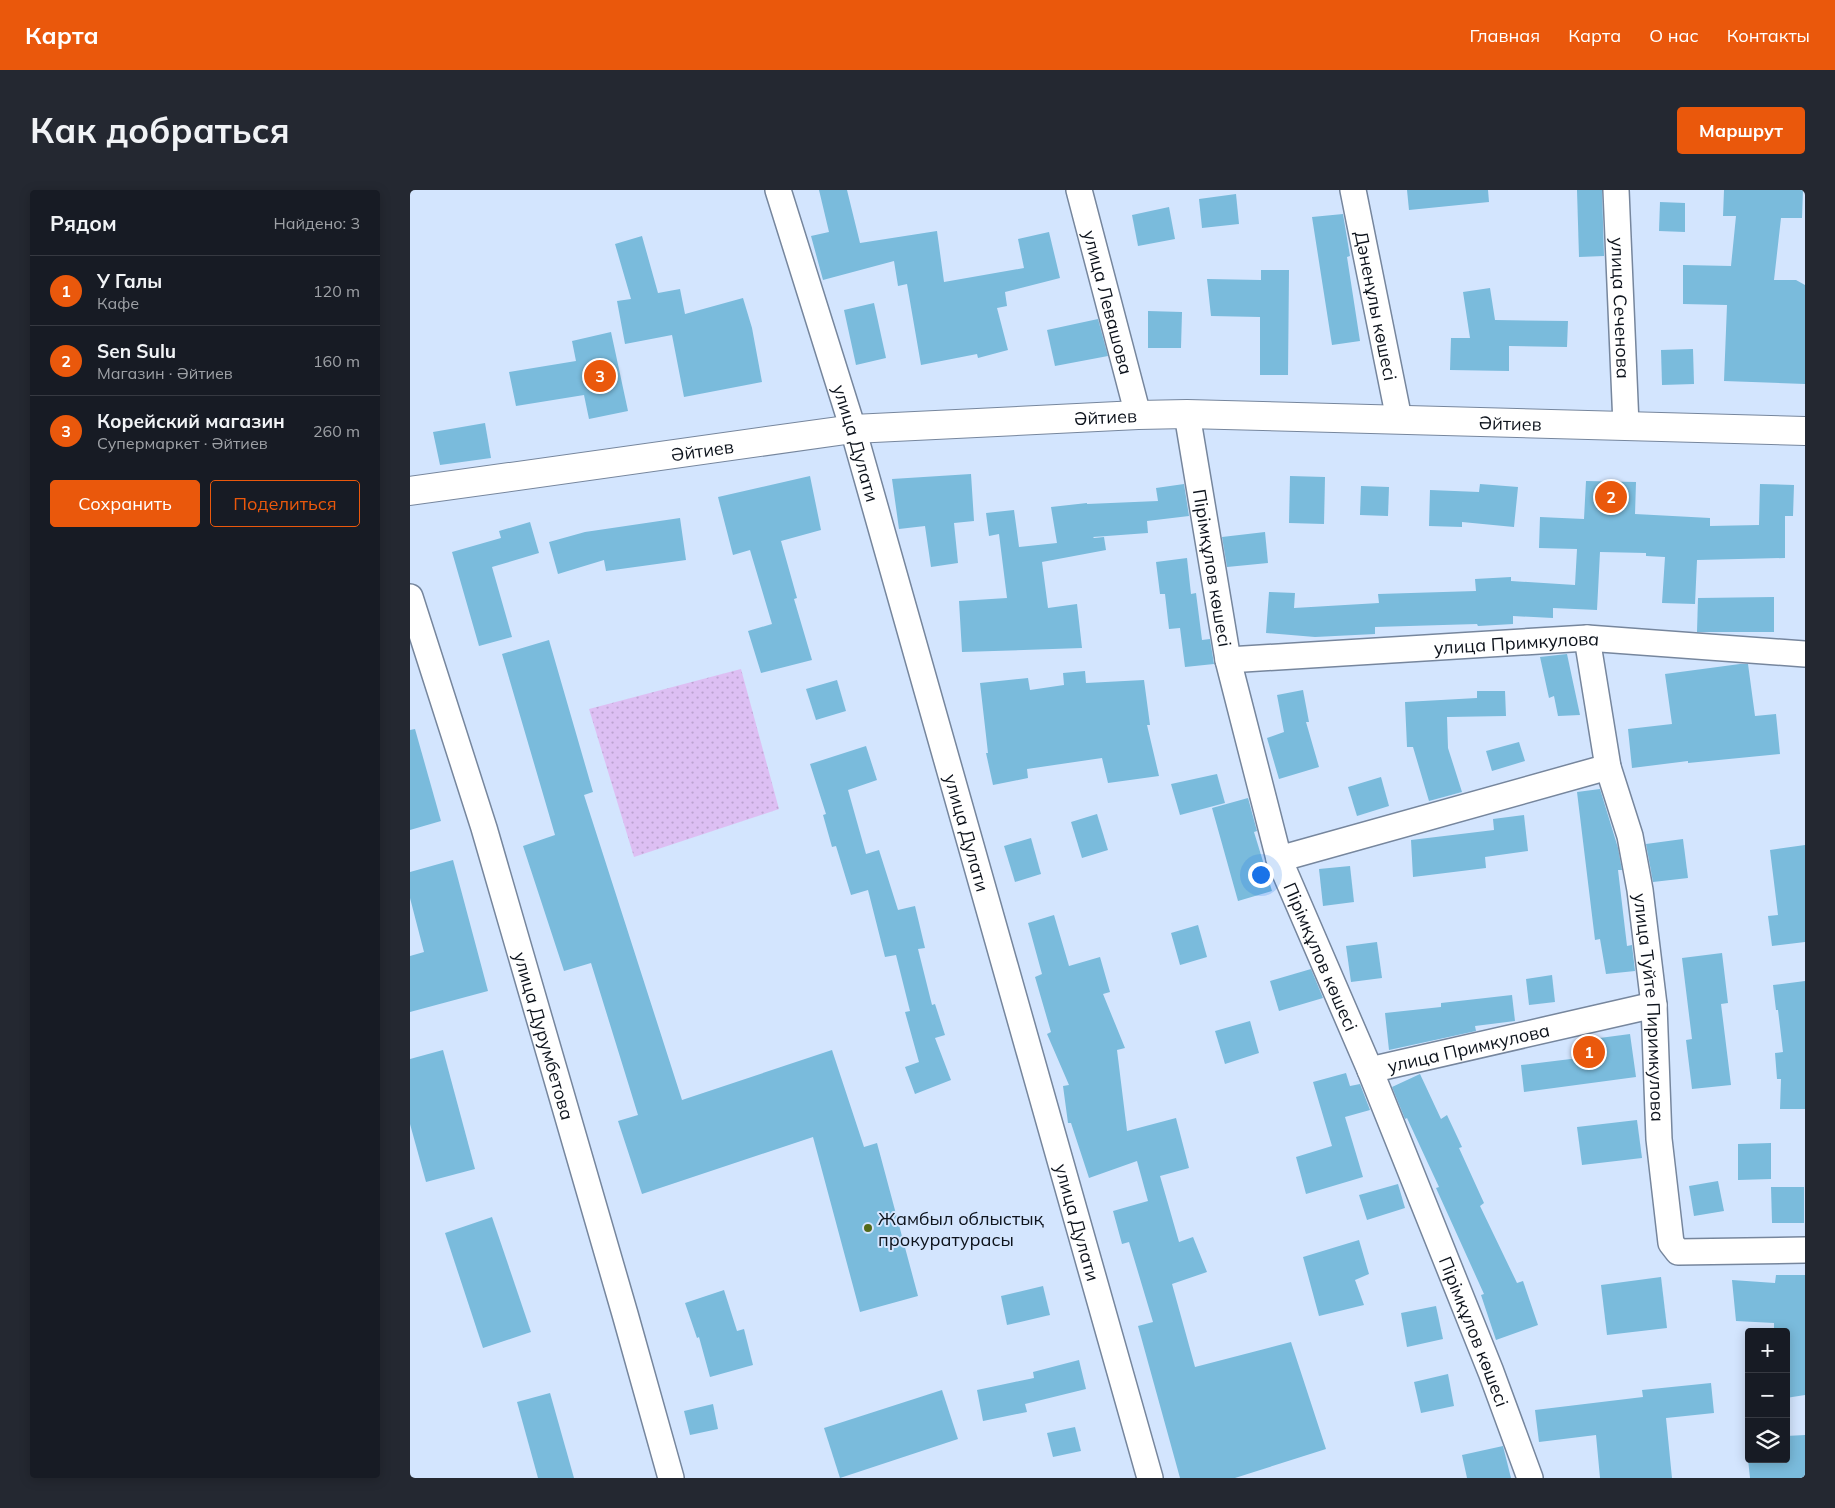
<!DOCTYPE html>
<html lang="ru">
<head>
<meta charset="utf-8">
<style>
  :root { --surface:#171b24; --page:#242831; --text:#f1f3f6; --muted:#9ea1a6; --line:#363941; --accent:#ea580c }
  body { margin:0; font-family:Mulish,sans-serif; background:var(--page); color:var(--text) }
  .controls { position:absolute; right:15px; bottom:15px; display:grid; overflow:hidden; border-radius:5px; box-shadow:0 2px 12px #0003 }
  .controls button { width:45px; height:45px; display:grid; place-items:center; padding:0; border:0; border-bottom:1px solid var(--line); background:var(--surface); color:var(--text); font:25px sans-serif }
  .you { position:absolute; left:850px; top:684px; width:18px; height:18px; margin:-12px; border:4px solid #fff; border-radius:50%; background:#1a73e8; box-shadow:0 0 0 8px #1a73e833 }
  .badge { display:grid; place-items:center; width:32px; height:32px; border-radius:50%; background:var(--accent); color:#fff; font-size:16px; font-weight:700 }
  .pin { position:absolute; translate:-50% -50%; border:2px solid #fff; box-shadow:0 1px 5px #0006 }
  .list { margin:0; padding:0; list-style:none }
  h2 { display:flex; justify-content:space-between; align-items:center; height:65px; margin:0; padding:0 20px; font-size:21px }
  h2 small { font-size:16px; font-weight:400; color:var(--muted) }
  .list li { display:grid; grid-template-columns:32px 1fr auto; gap:15px; align-items:center; box-sizing:border-box; height:70px; padding:0 20px; border-top:1px solid var(--line) }
  .list b { display:block; font-size:19px; white-space:nowrap }
  .list p { margin:0; font-size:16px; white-space:nowrap; color:var(--muted) }
  .list em { font-size:16px; font-style:normal; color:var(--muted) }
  .actions { display:flex; gap:10px; padding:15px 20px }
  .actions a { flex:1; padding:11px 0; border:1px solid var(--accent); border-radius:5px; text-align:center; font-size:18px; color:var(--accent) }
  .actions .main { background:var(--accent); color:#fff }
  .icon { flex:none; width:28px; height:28px; fill:none; stroke:currentColor; stroke-width:2; stroke-linecap:round; stroke-linejoin:round }
  .map { position:relative; flex:none; width:1395px; height:1288px; overflow:hidden; border-radius:5px }
  header { display:flex; align-items:center; gap:30px; box-sizing:border-box; height:70px; padding:0 25px; background:var(--accent); color:#fff }
  header strong { font-size:24px }
  nav { display:flex; gap:28px; margin-inline-start:auto; font-size:18px }
  .intro { display:flex; align-items:center; justify-content:space-between; box-sizing:border-box; height:120px; padding:0 30px }
  h1 { margin:0; font-size:35px }
  .button { padding:12px 22px; border-radius:5px; background:var(--accent); color:#fff; font-size:18px; font-weight:700 }
  main { display:flex; gap:30px; padding:0 30px }
  aside { flex:1; background:var(--surface); border-radius:5px; box-shadow:0 2px 12px #0003 }
  .map>svg:first-child { display:block }
  .grass { fill:url(#grass-dots) }
  .building { fill:#7abbdc }
  .lines { fill:none; stroke-linecap:round; stroke-linejoin:round }
  .minor-casing { stroke:#76869d; stroke-width:28 }
  .tertiary-casing { stroke:#76869d; stroke-width:30 }
  .minor { stroke:#fff; stroke-width:25 }
  .tertiary { stroke:#fff; stroke-width:28 }
  .poi-dot { fill:#546a19; stroke:#d3e5fe; stroke-width:2 }
  .labels { text-anchor:middle; dominant-baseline:central; stroke-width:4; stroke-linejoin:round; paint-order:stroke }
  .street-label { font-size:18px; fill:#0d131c; stroke:#d3e5fe }
  .poi-label { font-size:18px; fill:#0d131c; stroke:#d3e5fe; text-anchor:start }
</style>
</head>
<body>
<header>
<strong>Карта</strong>
<nav><a>Главная</a><a>Карта</a><a>О нас</a><a>Контакты</a></nav>
</header>
<div class="intro"><h1>Как добраться</h1><a class="button">Маршрут</a></div>
<main>
<aside>
<h2>Рядом<small>Найдено: 3</small></h2>
<ul class="list">
<li><span class="badge">1</span><div><b>У Галы</b><p>Кафе</p></div><em>120 m</em></li>
<li><span class="badge">2</span><div><b>Sen Sulu</b><p>Магазин · Әйтиев</p></div><em>160 m</em></li>
<li><span class="badge">3</span><div><b>Корейский магазин</b><p>Супермаркет · Әйтиев</p></div><em>260 m</em></li>
</ul>
<div class="actions"><a class="main">Сохранить</a><a>Поделиться</a></div>
</aside>
<div class="map">
<svg width="1395" height="1288" viewBox="0 0 1395 1288">
  <defs>
    <pattern id="grass-dots" width="8" height="8" patternUnits="userSpaceOnUse" patternTransform="scale(1.25)"><rect width="8" height="8" fill="#ddbff3"/><path d="M2 2h.1M6 6h.1" fill="none" stroke="#bca3d0" stroke-width="1.8" stroke-linecap="round"/></pattern>
  </defs>
  <rect width="100%" height="100%" fill="#d3e5fe"/>
  <path class="grass" d="M 331,479 L 369,619 L 224,667 L 179,519 Z"/>
  <g class="building">
    <path d="M 409,0 L 437,0 L 450,53 L 527,41 L 534,92 L 614,78 L 608,49 L 639,42 L 650,88 L 595,102 L 597,116 L 587,118 L 598,160 L 568,168 L 567,164 L 511,175 L 497,94 L 488,96 L 484,71 L 413,90 L 401,46 L 419,42 Z"/>
    <path d="M 997,0 L 1078,0 L 1079,12 L 999,20 Z"/>
    <path d="M 1167,0 L 1192,0 L 1194,66 L 1169,67 Z"/>
    <path d="M 1314,0 L 1393,0 L 1392,28 L 1371,28 L 1364,90 L 1386,90 L 1395,95 L 1395,194 L 1314,191 L 1317,115 L 1273,114 L 1273,75 L 1321,76 L 1326,26 L 1313,26 Z"/>
    <path d="M 826,4 L 829,34 L 792,38 L 789,9 Z"/>
    <path d="M 1250,12 L 1275,13 L 1275,42 L 1249,41 Z"/>
    <path d="M 759,17 L 765,49 L 728,56 L 722,25 Z"/>
    <path d="M 933,24 L 940,66 L 937,67 L 950,151 L 922,155 L 902,27 Z"/>
    <path d="M 232,46 L 248,103 L 270,99 L 275,124 L 333,108 L 342,138 L 352,192 L 274,207 L 262,145 L 215,154 L 207,111 L 221,109 L 205,54 Z"/>
    <path d="M 851,80 L 879,80 L 878,185 L 850,185 L 850,127 L 801,126 L 797,89 L 851,90 Z"/>
    <path d="M 1080,98 L 1085,130 L 1158,131 L 1157,157 L 1099,156 L 1099,181 L 1040,180 L 1041,148 L 1060,148 L 1053,102 Z"/>
    <path d="M 464,113 L 476,168 L 446,175 L 434,120 Z"/>
    <path d="M 738,121 L 772,122 L 771,158 L 738,158 Z"/>
    <path d="M 688,129 L 698,166 L 645,176 L 637,140 Z"/>
    <path d="M 201,142 L 218,221 L 179,229 L 174,205 L 106,216 L 99,182 L 166,171 L 162,151 Z"/>
    <path d="M 1283,159 L 1284,194 L 1252,195 L 1251,160 Z"/>
    <path d="M 75,233 L 81,268 L 30,275 L 23,242 Z"/>
    <path d="M 561,284 L 564,331 L 544,333 L 548,373 L 521,377 L 515,336 L 489,339 L 482,289 Z"/>
    <path d="M 400,286 L 411,340 L 371,351 L 387,408 L 384,409 L 402,470 L 351,483 L 338,441 L 362,434 L 340,360 L 323,365 L 308,307 Z"/>
    <path d="M 880,286 L 915,287 L 914,334 L 879,333 Z"/>
    <path d="M 1176,291 L 1226,292 L 1225,324 L 1300,328 L 1300,336 L 1349,335 L 1350,294 L 1384,295 L 1383,326 L 1375,326 L 1375,368 L 1287,370 L 1285,414 L 1252,413 L 1255,367 L 1236,366 L 1236,363 L 1190,362 L 1187,420 L 1143,418 L 1143,428 L 1103,426 L 1103,434 L 1068,436 L 1067,434 L 965,437 L 965,444 L 905,447 L 856,443 L 859,402 L 885,403 L 884,418 L 969,413 L 968,404 L 1066,401 L 1065,389 L 1101,387 L 1101,391 L 1165,395 L 1167,359 L 1129,358 L 1130,327 L 1174,329 Z"/>
    <path d="M 774,294 L 779,326 L 737,331 L 738,343 L 683,347 L 684,348 L 694,347 L 696,360 L 632,372 L 638,418 L 667,414 L 672,458 L 552,462 L 549,411 L 597,408 L 589,344 L 579,346 L 576,323 L 604,320 L 609,357 L 647,353 L 641,317 L 677,313 L 677,314 L 748,311 L 746,298 Z"/>
    <path d="M 1070,294 L 1108,297 L 1104,337 L 1052,332 L 1052,337 L 1019,336 L 1020,300 L 1069,302 Z"/>
    <path d="M 951,296 L 979,297 L 978,326 L 950,325 Z"/>
    <path d="M 270,328 L 276,370 L 196,381 L 194,370 L 148,384 L 139,352 L 175,342 Z"/>
    <path d="M 120,332 L 129,363 L 82,377 L 102,447 L 69,456 L 42,362 L 91,348 L 89,341 Z"/>
    <path d="M 855,342 L 858,373 L 817,377 L 812,347 Z"/>
    <path d="M 777,368 L 781,404 L 786,403 L 792,450 L 800,449 L 804,474 L 775,477 L 770,438 L 759,439 L 755,404 L 750,404 L 746,372 Z"/>
    <path d="M 1364,407 L 1364,442 L 1287,442 L 1288,408 Z"/>
    <path d="M 139,450 L 183,602 L 174,605 L 272,910 L 422,860 L 454,957 L 467,953 L 508,1106 L 450,1122 L 403,947 L 232,1004 L 208,931 L 228,925 L 181,773 L 154,781 L 113,656 L 145,645 L 92,464 Z"/>
    <path d="M 1157,464 L 1170,525 L 1148,526 L 1144,506 L 1139,508 L 1130,467 Z"/>
    <path d="M 1330,474 L 1338,474 L 1345,526 L 1366,524 L 1370,564 L 1278,573 L 1278,571 L 1222,578 L 1218,539 L 1262,534 L 1255,484 Z"/>
    <path d="M 675,481 L 676,493 L 734,490 L 740,535 L 737,535 L 749,586 L 698,593 L 692,568 L 617,579 L 618,588 L 583,595 L 576,563 L 578,563 L 570,493 L 618,488 L 620,500 L 654,495 L 653,483 Z"/>
    <path d="M 427,490 L 436,521 L 406,530 L 396,499 Z"/>
    <path d="M 893,500 L 899,532 L 896,532 L 909,577 L 869,589 L 857,548 L 874,542 L 867,505 Z"/>
    <path d="M 1067,501 L 1095,501 L 1096,526 L 1037,527 L 1038,558 L 1052,602 L 1019,611 L 1003,557 L 997,557 L 995,512 L 1067,508 Z"/>
    <path d="M 5,539 L 31,631 L 0,640 L 0,540 Z"/>
    <path d="M 1109,552 L 1115,571 L 1082,581 L 1076,561 Z"/>
    <path d="M 456,556 L 467,590 L 438,600 L 456,664 L 469,660 L 488,720 L 505,716 L 515,758 L 508,759 L 522,815 L 525,814 L 535,845 L 525,848 L 541,890 L 505,904 L 495,877 L 509,872 L 495,822 L 500,821 L 486,765 L 475,767 L 458,700 L 441,705 L 426,656 L 422,657 L 413,625 L 416,624 L 400,574 Z"/>
    <path d="M 807,584 L 815,613 L 770,625 L 761,594 Z"/>
    <path d="M 971,587 L 979,616 L 947,626 L 938,597 Z"/>
    <path d="M 1190,599 L 1208,658 L 1212,680 L 1208,680 L 1217,756 L 1222,755 L 1225,781 L 1196,784 L 1190,749 L 1185,750 L 1167,602 Z"/>
    <path d="M 838,608 L 847,641 L 844,642 L 862,701 L 828,711 L 802,618 Z"/>
    <path d="M 687,624 L 698,660 L 672,668 L 661,632 Z"/>
    <path d="M 1114,625 L 1118,661 L 1075,667 L 1076,678 L 1003,687 L 1001,650 L 1084,640 L 1083,629 Z"/>
    <path d="M 621,648 L 631,684 L 605,692 L 594,656 Z"/>
    <path d="M 1273,649 L 1278,688 L 1243,692 L 1236,654 Z"/>
    <path d="M 1395,655 L 1395,752 L 1362,756 L 1358,726 L 1368,725 L 1360,660 Z"/>
    <path d="M 43,670 L 78,801 L 0,822 L 0,766 L 14,762 L 0,708 L 0,682 Z"/>
    <path d="M 940,676 L 944,712 L 913,716 L 909,679 Z"/>
    <path d="M 644,725 L 659,776 L 690,767 L 700,802 L 693,804 L 715,858 L 707,860 L 717,941 L 766,928 L 779,978 L 750,986 L 769,1052 L 783,1047 L 797,1082 L 762,1094 L 785,1177 L 881,1152 L 916,1259 L 825,1288 L 770,1288 L 728,1136 L 743,1132 L 719,1052 L 712,1054 L 703,1021 L 738,1011 L 727,971 L 679,988 L 661,933 L 658,933 L 653,896 L 659,895 L 637,844 L 641,842 L 625,787 L 632,784 L 618,733 Z"/>
    <path d="M 788,735 L 797,767 L 770,775 L 761,743 Z"/>
    <path d="M 967,752 L 972,788 L 941,792 L 936,756 Z"/>
    <path d="M 1312,763 L 1318,813 L 1311,814 L 1321,895 L 1282,899 L 1276,850 L 1282,849 L 1272,768 Z"/>
    <path d="M 901,779 L 913,808 L 869,821 L 860,791 Z"/>
    <path d="M 1142,785 L 1145,812 L 1119,815 L 1116,789 Z"/>
    <path d="M 1395,791 L 1395,919 L 1370,919 L 1371,889 L 1367,889 L 1365,863 L 1373,862 L 1368,820 L 1366,820 L 1363,795 Z"/>
    <path d="M 1102,805 L 1105,831 L 1065,836 L 1066,841 L 979,860 L 975,823 L 1031,817 L 1031,813 Z"/>
    <path d="M 840,831 L 849,863 L 815,874 L 805,841 Z"/>
    <path d="M 1220,844 L 1226,887 L 1114,902 L 1111,875 L 1169,868 L 1167,851 Z"/>
    <path d="M 33,860 L 65,979 L 16,992 L 0,934 L 0,869 Z"/>
    <path d="M 936,883 L 940,896 L 950,894 L 960,920 L 935,927 L 953,987 L 896,1004 L 886,967 L 922,956 L 903,892 Z"/>
    <path d="M 1010,884 L 1031,929 L 1037,925 L 1052,957 L 1049,958 L 1074,1013 L 1070,1016 L 1107,1093 L 1113,1091 L 1128,1135 L 1086,1150 L 1071,1105 L 1074,1104 L 1026,998 L 1029,997 L 997,928 L 995,929 L 982,897 Z"/>
    <path d="M 1227,930 L 1232,968 L 1172,975 L 1167,937 Z"/>
    <path d="M 1361,953 L 1361,989 L 1328,990 L 1328,954 Z"/>
    <path d="M 1308,991 L 1314,1021 L 1284,1026 L 1279,996 Z"/>
    <path d="M 988,994 L 995,1018 L 957,1030 L 949,1005 Z"/>
    <path d="M 1361,997 L 1394,997 L 1394,1033 L 1362,1033 Z"/>
    <path d="M 82,1027 L 121,1142 L 73,1158 L 35,1043 Z"/>
    <path d="M 949,1050 L 959,1084 L 945,1090 L 954,1115 L 909,1126 L 893,1067 Z"/>
    <path d="M 1366,1085 L 1395,1085 L 1395,1205 L 1376,1208 L 1376,1142 L 1364,1142 L 1364,1133 L 1326,1131 L 1322,1090 L 1365,1093 Z"/>
    <path d="M 1251,1087 L 1257,1138 L 1197,1145 L 1191,1095 Z"/>
    <path d="M 633,1096 L 640,1125 L 597,1135 L 591,1106 Z"/>
    <path d="M 314,1100 L 327,1141 L 334,1139 L 343,1175 L 300,1187 L 289,1147 L 287,1148 L 275,1113 Z"/>
    <path d="M 1026,1116 L 1033,1149 L 997,1157 L 991,1123 Z"/>
    <path d="M 669,1170 L 676,1199 L 615,1214 L 617,1222 L 573,1231 L 567,1200 L 624,1188 L 623,1182 Z"/>
    <path d="M 1038,1184 L 1044,1216 L 1011,1223 L 1004,1192 Z"/>
    <path d="M 1301,1193 L 1304,1223 L 1256,1228 L 1262,1288 L 1190,1288 L 1186,1245 L 1129,1252 L 1125,1220 L 1233,1207 L 1232,1200 Z"/>
    <path d="M 532,1200 L 548,1249 L 430,1288 L 414,1238 Z"/>
    <path d="M 140,1203 L 164,1288 L 128,1288 L 107,1212 Z"/>
    <path d="M 303,1214 L 308,1239 L 280,1245 L 274,1221 Z"/>
    <path d="M 665,1237 L 671,1261 L 643,1267 L 637,1243 Z"/>
    <path d="M 1395,1245 L 1395,1288 L 1340,1288 L 1338,1269 L 1376,1269 L 1376,1246 Z"/>
    <path d="M 1093,1256 L 1101,1288 L 1057,1288 L 1052,1265 Z"/>
  </g>
  <g class="lines">
    <g class="minor-casing">
      <g id="minor">
        <path id="s1" d="M 368,0 L 443,239 L 740,1288"/>
        <path id="s2" d="M 669,0 L 728,225"/>
        <path id="s3" d="M 943,0 L 989,229"/>
        <path id="s4" d="M 1206,0 L 1216,235"/>
        <path id="s5" d="M 777,224 L 818,470 L 869,669 L 960,880 L 1081,1182 L 1120,1288"/>
        <path id="s6" d="M 0,407 L 74,638 L 215,1124 L 261,1288"/>
        <path id="s7" d="M 1177,448 L 1198,577 L 1220,646 L 1230,700 L 1244,815 L 1249,949 L 1261,1053 L 1268,1062 L 1395,1060"/>
        <path id="s8" d="M 818,470 L 1177,448 L 1395,464"/>
        <path d="M 869,669 L 1198,577"/>
        <path id="s9" d="M 960,880 L 1244,815"/>
      </g>
    </g>
    <g class="tertiary-casing">
      <g id="tertiary">
        <path id="s10" d="M 0,301 L 443,239 L 728,225 L 777,224 L 1395,241"/>
      </g>
    </g>
    <use href="#minor" class="minor"/>
    <use href="#tertiary" class="tertiary"/>
  </g>
  <circle class="poi-dot" cx="458" cy="1038" r="5"/>
  <g class="labels">
    <g class="street-label">
      <text stroke="none"><textPath href="#s2" startOffset="116">улица Левашова</textPath></text>
      <text stroke="none"><textPath href="#s3" startOffset="118">Дәненұлы көшесі</textPath></text>
      <text stroke="none"><textPath href="#s4" startOffset="118">улица Сеченова</textPath></text>
      <text stroke="none"><textPath href="#s10" startOffset="700">Әйтиев</textPath></text>
      <text stroke="none"><textPath href="#s10" startOffset="1105">Әйтиев</textPath></text>
      <text stroke="none"><textPath href="#s1" startOffset="265">улица Дулати</textPath></text>
      <text stroke="none"><textPath href="#s10" startOffset="295">Әйтиев</textPath></text>
      <text stroke="none"><textPath href="#s5" startOffset="156">Пірімқұлов көшесі</textPath></text>
      <text stroke="none"><textPath href="#s8" startOffset="289">улица Примкулова</textPath></text>
      <text stroke="none"><textPath href="#s1" startOffset="670">улица Дулати</textPath></text>
      <text stroke="none"><textPath href="#s5" startOffset="561">Пірімқұлов көшесі</textPath></text>
      <text stroke="none"><textPath href="#s7" startOffset="376">улица Туйте Пиримкулова</textPath></text>
      <text stroke="none"><textPath href="#s6" startOffset="459">улица Дурумбетова</textPath></text>
      <text stroke="none"><textPath href="#s9" startOffset="101">улица Примкулова</textPath></text>
      <text stroke="none"><textPath href="#s1" startOffset="1075">улица Дулати</textPath></text>
      <text stroke="none"><textPath href="#s5" startOffset="966">Пірімқұлов көшесі</textPath></text>
    </g>
    <g class="poi-label">
      <text x="468" y="1028">Жамбыл облыстық<tspan x="468" dy="21">прокуратурасы</tspan></text>
    </g>
  </g>
</svg>
<div class="controls">
<button>+</button>
<button>−</button>
<button><svg class="icon" aria-label="layers" viewBox="0 0 24 24"><path d="M12 4l9 5-9 5-9-5zM3 14l9 5 9-5"/></svg></button>
</div>
<div class="you"></div>
<div class="pin badge" style="left:1179px;top:862px">1</div>
<div class="pin badge" style="left:1201px;top:307px">2</div>
<div class="pin badge" style="left:190px;top:186px">3</div>
</div>
</main>
</body>
</html>
